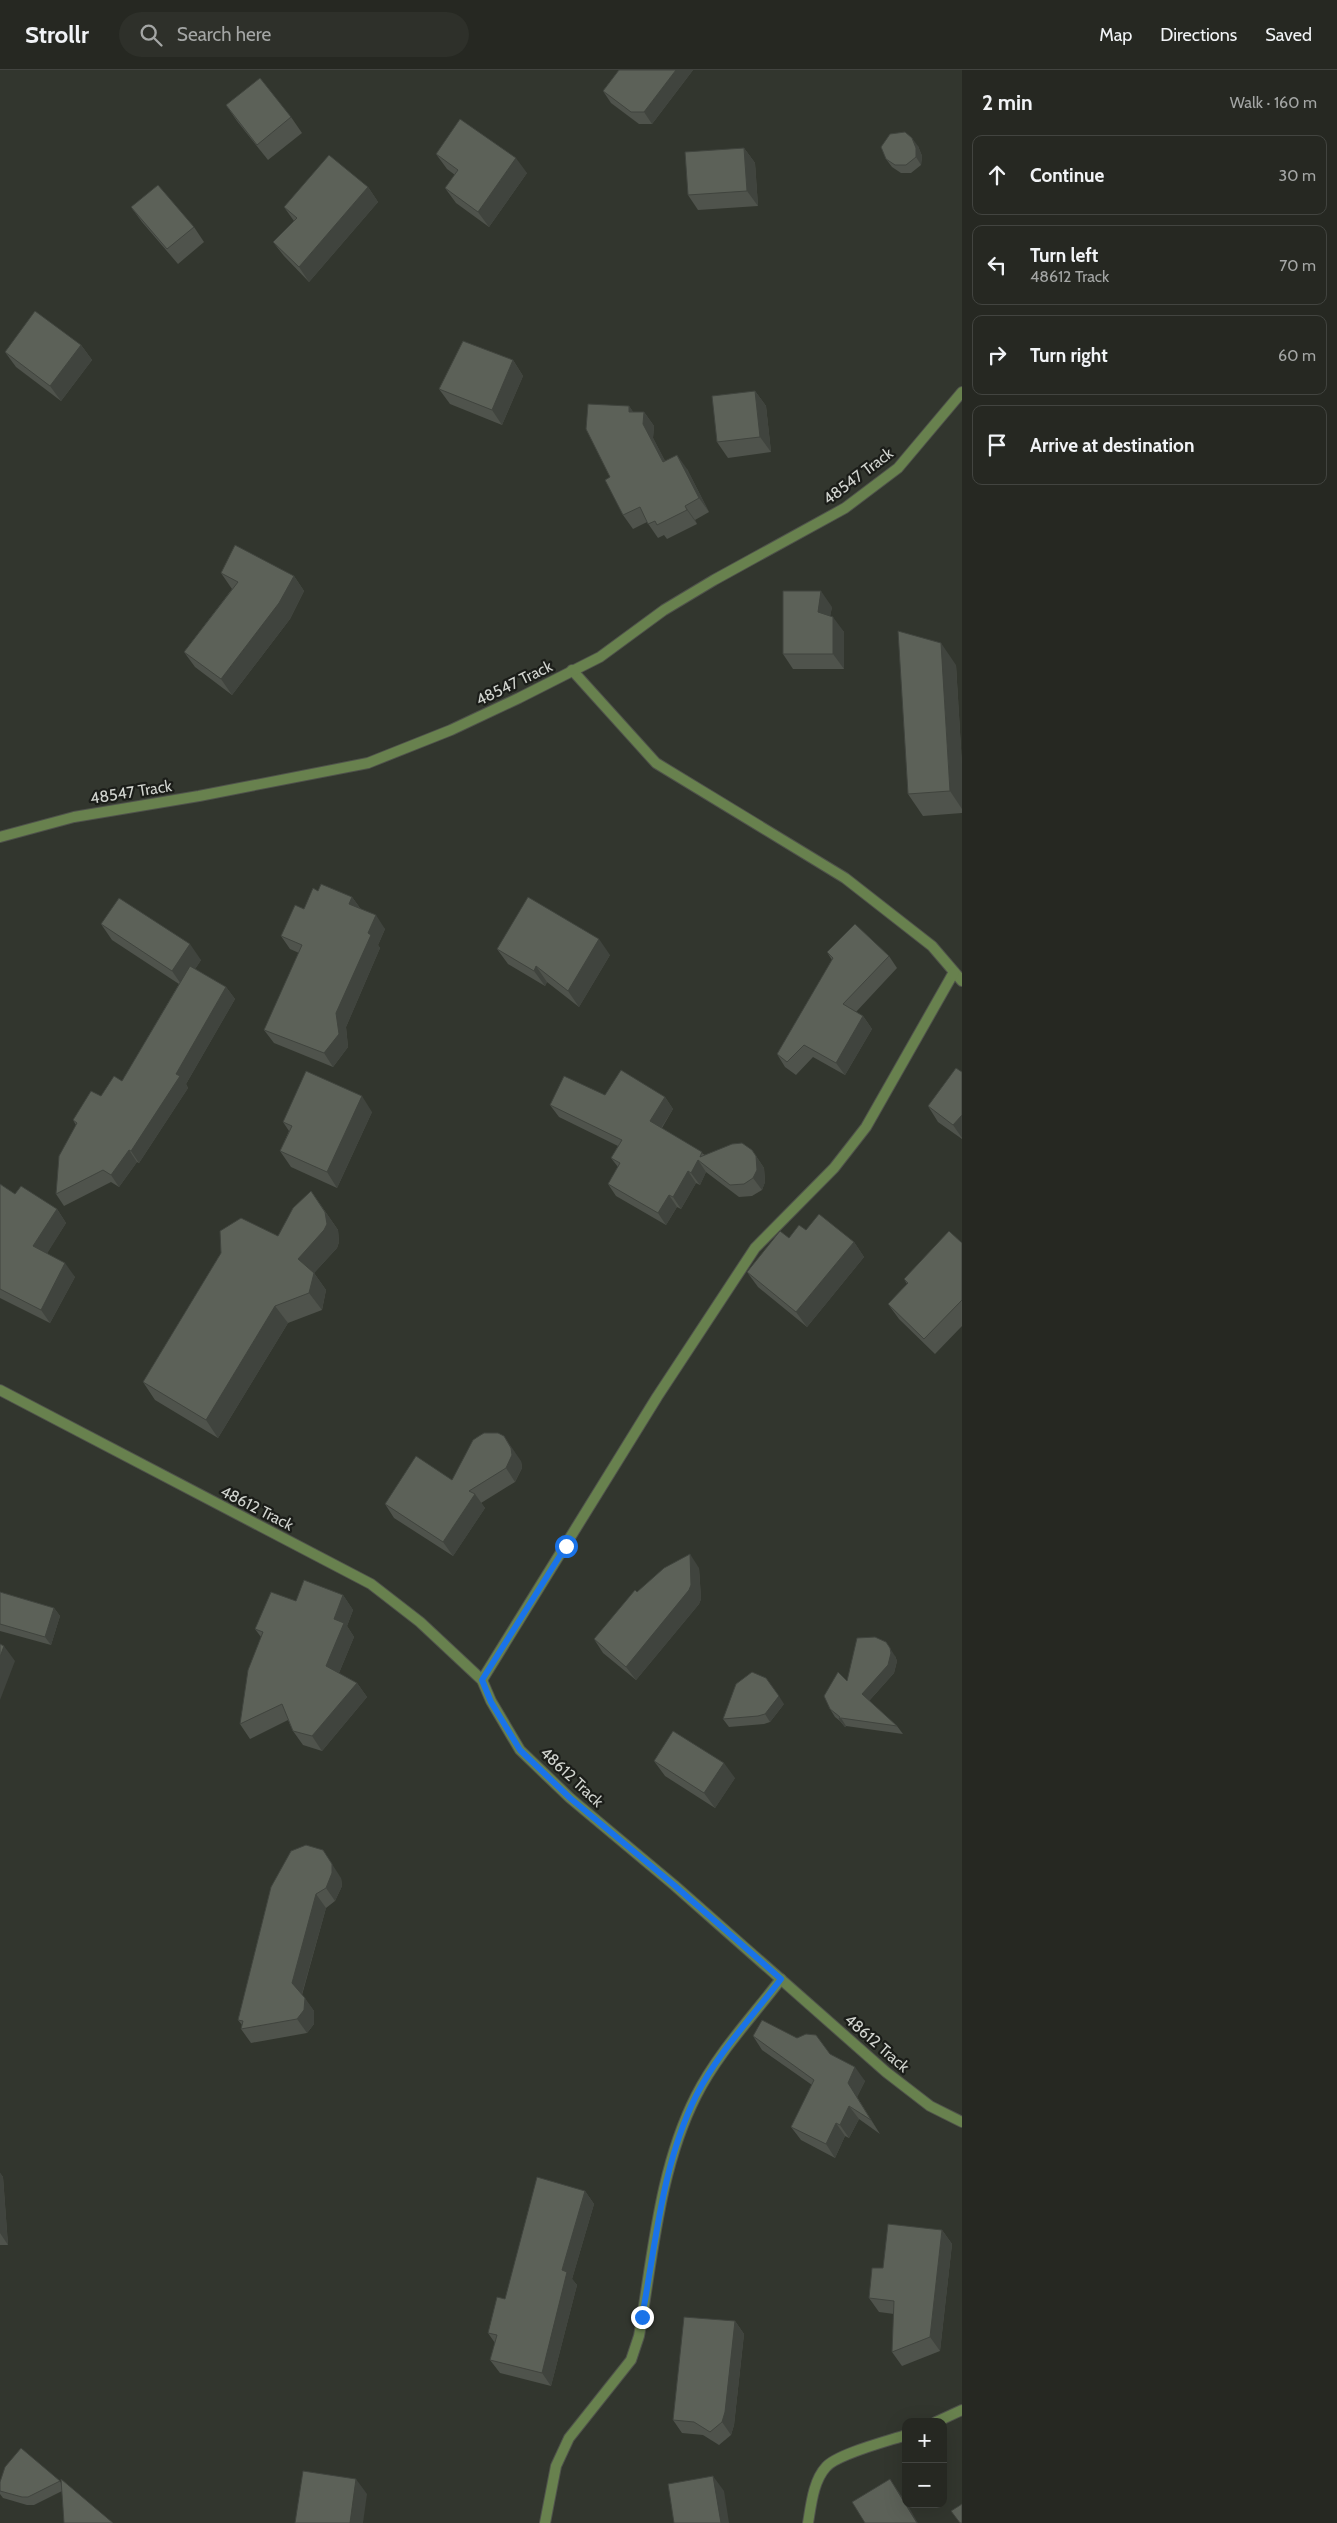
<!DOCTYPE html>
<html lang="en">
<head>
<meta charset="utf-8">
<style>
  :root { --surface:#262822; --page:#2e302a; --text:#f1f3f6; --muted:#a4a6a5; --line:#424440 }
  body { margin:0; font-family:Cabin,sans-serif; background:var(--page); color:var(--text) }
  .controls { position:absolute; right:15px; bottom:15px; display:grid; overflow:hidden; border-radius:10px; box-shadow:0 5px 20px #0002 }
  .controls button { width:45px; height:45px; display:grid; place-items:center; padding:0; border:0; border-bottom:1px solid var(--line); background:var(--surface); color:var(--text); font:25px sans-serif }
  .stop { position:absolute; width:15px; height:15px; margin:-11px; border:4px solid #1a73e8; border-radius:50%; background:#fff }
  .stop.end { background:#1a73e8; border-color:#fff; box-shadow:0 1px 5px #0008 }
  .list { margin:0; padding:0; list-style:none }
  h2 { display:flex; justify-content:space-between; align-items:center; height:65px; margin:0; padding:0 20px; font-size:21px }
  h2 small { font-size:16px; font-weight:400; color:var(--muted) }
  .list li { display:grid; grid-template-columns:32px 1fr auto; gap:15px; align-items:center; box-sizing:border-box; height:80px; margin:0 10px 10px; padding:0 10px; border:1px solid var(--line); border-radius:10px }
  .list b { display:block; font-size:19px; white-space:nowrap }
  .list p { margin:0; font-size:16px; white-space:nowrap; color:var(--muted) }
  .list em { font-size:16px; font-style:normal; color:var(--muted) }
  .icon { flex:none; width:28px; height:28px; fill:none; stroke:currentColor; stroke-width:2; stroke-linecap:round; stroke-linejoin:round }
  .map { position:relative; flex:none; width:962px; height:2453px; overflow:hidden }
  header { display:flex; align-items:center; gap:30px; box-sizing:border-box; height:70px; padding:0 25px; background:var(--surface); border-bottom:1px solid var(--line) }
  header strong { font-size:24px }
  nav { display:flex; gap:28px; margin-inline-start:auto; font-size:18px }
  .search { width:350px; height:45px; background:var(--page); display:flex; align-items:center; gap:12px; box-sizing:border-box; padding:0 18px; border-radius:28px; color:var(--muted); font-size:19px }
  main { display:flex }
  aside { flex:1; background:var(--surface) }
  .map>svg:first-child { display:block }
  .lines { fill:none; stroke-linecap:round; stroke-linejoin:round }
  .minor-casing { stroke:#4f524b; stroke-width:12 }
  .tertiary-casing { stroke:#4f524b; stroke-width:12 }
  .minor { stroke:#68814e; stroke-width:10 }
  .tertiary { stroke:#68814e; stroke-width:10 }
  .wall { fill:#4f534c }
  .shaded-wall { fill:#40443e }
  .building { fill:#5c6158; stroke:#40443e }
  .route { stroke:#1a73e8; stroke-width:6 }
  .labels { text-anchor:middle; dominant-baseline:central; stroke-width:4.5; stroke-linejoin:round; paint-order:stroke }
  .street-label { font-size:16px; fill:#d1d4cf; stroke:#1b1d19 }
</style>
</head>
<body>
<header>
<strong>Strollr</strong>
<div class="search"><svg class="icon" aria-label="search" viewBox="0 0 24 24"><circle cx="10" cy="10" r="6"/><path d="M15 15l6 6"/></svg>Search here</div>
<nav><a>Map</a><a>Directions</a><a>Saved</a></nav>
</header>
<main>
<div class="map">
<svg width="962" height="2453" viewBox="0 0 962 2453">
  <rect width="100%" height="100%" fill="#32362e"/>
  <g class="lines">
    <g class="minor-casing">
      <g id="minor">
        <path d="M 572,600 L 656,693 L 845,808 L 932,876 L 962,911"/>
        <path d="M 0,1320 L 371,1514 L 420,1552 L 482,1610 L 491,1631 L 520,1680 L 570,1728 L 674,1815 L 886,2002 L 930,2036 L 962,2052"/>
        <path d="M 482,1610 L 657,1327 L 755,1178 L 834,1098 L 866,1057 L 954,902"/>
        <path d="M 936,2352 L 962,2340"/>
        <path d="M 545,2453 L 556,2396 L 569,2368 L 631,2290 L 639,2266 C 653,2186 659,2099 696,2026 C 717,1984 752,1947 781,1909"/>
        <path d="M 808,2453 C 811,2436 813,2411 826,2397 C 837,2384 888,2371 906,2365"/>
      </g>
    </g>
    <g class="tertiary-casing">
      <path id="tertiary" d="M 0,767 L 74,747 L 199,726 L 368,693 L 451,660 L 519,628 L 600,587 L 664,540 L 714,510 L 845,438 L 898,398 L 962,322"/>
    </g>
    <use href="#minor" class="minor"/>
    <use href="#tertiary" class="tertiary"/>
  </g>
  <g class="wall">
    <path d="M 619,0 L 693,0 L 652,54 L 639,54 L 611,33 L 603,21 Z"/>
    <path d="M 226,35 L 291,47 L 302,63 L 268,90 L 237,51 Z"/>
    <path d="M 918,76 L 922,86 L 921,95 L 911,103 L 901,103 L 892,97 L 886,89 Z"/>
    <path d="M 744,78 L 755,93 L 758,136 L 698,140 L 688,125 Z"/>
    <path d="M 436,84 L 527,103 L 489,157 L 456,133 L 445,118 L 455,105 L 447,99 Z"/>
    <path d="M 368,117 L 378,132 L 309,212 L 284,186 L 273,172 L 294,151 L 284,137 Z"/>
    <path d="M 131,137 L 194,157 L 204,172 L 178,194 L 142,152 Z"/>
    <path d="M 81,275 L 92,290 L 61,331 L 16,297 L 5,282 Z"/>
    <path d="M 513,290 L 523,306 L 502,355 L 450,334 L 439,319 Z"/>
    <path d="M 755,321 L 766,336 L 771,382 L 728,388 L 717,372 Z"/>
    <path d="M 629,336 L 633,342 L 644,342 L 654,356 L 653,368 L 665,391 L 687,399 L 709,442 L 695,450 L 697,454 L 667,469 L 664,465 L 658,468 L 647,452 L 633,459 L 623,445 L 610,407 Z"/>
    <path d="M 221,503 L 294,506 L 304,521 L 290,549 L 232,625 L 195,597 L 184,582 L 232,519 Z"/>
    <path d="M 832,537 L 830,546 L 844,562 L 844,599 L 793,599 L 783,584 Z"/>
    <path d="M 956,595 L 962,695 L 962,743 L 923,746 L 908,724 Z"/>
    <path d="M 318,821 L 352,827 L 360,838 L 385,859 L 378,875 L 380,878 L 346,957 L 348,977 L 333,997 L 274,973 L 264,960 L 299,883 L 290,879 L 281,866 Z"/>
    <path d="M 101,854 L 201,890 L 195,899 L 226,917 L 235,929 L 186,1014 L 188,1018 L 139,1093 L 137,1092 L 119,1117 L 111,1112 L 64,1136 L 56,1124 L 76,1055 L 73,1050 L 122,1011 L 179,914 L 112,870 Z"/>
    <path d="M 497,879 L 610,885 L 579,937 L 547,912 L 545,916 L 508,894 Z"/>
    <path d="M 827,882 L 889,886 L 897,898 L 856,942 L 863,946 L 872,959 L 845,1005 L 813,987 L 796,1005 L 785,997 L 777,984 L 832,890 Z"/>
    <path d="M 962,1002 L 962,1069 L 938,1052 L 928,1036 Z"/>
    <path d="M 605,1025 L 665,1027 L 673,1039 L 662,1058 L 705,1085 L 752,1080 L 764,1098 L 765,1112 L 762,1120 L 752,1126 L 739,1127 L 706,1102 L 700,1115 L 696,1113 L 681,1139 L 677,1137 L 666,1155 L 616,1126 L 608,1114 L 618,1097 L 611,1088 L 618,1076 L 559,1047 L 550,1035 Z"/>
    <path d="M 372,1042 L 337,1118 L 291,1097 L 280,1081 L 289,1061 L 283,1052 Z"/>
    <path d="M 0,1114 L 15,1124 L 57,1139 L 66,1153 L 47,1183 L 75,1207 L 50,1253 L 0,1228 Z"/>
    <path d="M 311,1121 L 338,1160 L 339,1172 L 337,1178 L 314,1203 L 326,1220 L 322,1240 L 288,1253 L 218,1368 L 155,1330 L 143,1312 L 221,1183 L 278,1166 Z"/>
    <path d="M 789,1168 L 854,1172 L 864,1187 L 807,1257 L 758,1217 L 747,1202 Z"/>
    <path d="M 962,1173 L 962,1256 L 935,1284 L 899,1249 L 888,1234 L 907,1214 L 904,1209 Z"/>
    <path d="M 521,1391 L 522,1398 L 515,1412 L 481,1433 L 485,1438 L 453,1486 L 394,1448 L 385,1434 L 452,1410 Z"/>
    <path d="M 699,1498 L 701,1529 L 699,1534 L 636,1610 L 603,1583 L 594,1569 L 637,1522 Z"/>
    <path d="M 0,1522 L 54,1538 L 60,1546 L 51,1575 L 0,1561 Z"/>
    <path d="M 343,1525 L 353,1540 L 347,1556 L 354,1567 L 339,1603 L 357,1613 L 367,1627 L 322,1681 L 303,1675 L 293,1661 L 288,1650 L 250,1669 L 240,1654 L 261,1567 L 255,1559 L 296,1531 Z"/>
    <path d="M 895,1586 L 897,1591 L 894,1603 L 869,1631 L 897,1656 L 903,1664 L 846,1656 L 845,1657 L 840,1651 L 835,1647 L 830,1639 L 847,1611 Z"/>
    <path d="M 784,1634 L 770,1652 L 764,1654 L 729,1657 L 723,1649 Z"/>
    <path d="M 654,1691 L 735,1708 L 715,1738 L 665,1706 Z"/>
    <path d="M 341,1808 L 342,1816 L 335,1831 L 326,1838 L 302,1925 L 314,1941 L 314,1954 L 307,1963 L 251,1973 L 241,1959 L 242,1955 L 238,1950 L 271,1817 Z"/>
    <path d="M 753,1966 L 830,1984 L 865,2011 L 857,2027 L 880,2064 L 859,2049 L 849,2068 L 845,2066 L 835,2088 L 801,2070 L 791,2057 L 812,2015 L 762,1980 Z"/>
    <path d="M 0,2103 L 3,2107 L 8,2175 L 0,2175 Z"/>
    <path d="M 585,2121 L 594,2134 L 572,2209 L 577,2215 L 551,2316 L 500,2303 L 490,2290 L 495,2273 L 488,2263 L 505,2229 Z"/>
    <path d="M 942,2160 L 952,2174 L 940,2281 L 902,2296 L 892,2282 L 894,2244 L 879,2242 L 869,2228 L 883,2198 Z"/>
    <path d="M 735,2251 L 744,2264 L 734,2355 L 731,2365 L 719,2375 L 703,2365 L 682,2363 L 673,2350 Z"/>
    <path d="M 60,2411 L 61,2413 L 62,2421 L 34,2435 L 27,2435 L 3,2428 L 0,2424 L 0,2412 Z"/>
  </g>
  <g class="shaded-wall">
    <path d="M 676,0 L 693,0 L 652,54 L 644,42 Z"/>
    <path d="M 912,68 L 918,76 L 922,86 L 921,95 L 916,87 Z"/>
    <path d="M 744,78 L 755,93 L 758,136 L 747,121 Z"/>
    <path d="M 516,88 L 527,103 L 489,157 L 478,142 Z"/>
    <path d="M 368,117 L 378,132 L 309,212 L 299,197 Z"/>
    <path d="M 81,275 L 92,290 L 61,331 L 50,316 Z"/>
    <path d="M 513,290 L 523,306 L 502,355 L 492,340 Z"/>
    <path d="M 755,321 L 766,336 L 771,382 L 760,367 Z"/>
    <path d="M 629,336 L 639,350 L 629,342 Z"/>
    <path d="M 644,342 L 654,356 L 653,368 L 673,406 L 663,392 L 643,354 Z"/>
    <path d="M 677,385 L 687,399 L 709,442 L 699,428 Z"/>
    <path d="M 685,436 L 695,450 L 697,454 L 687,440 Z"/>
    <path d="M 294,506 L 304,521 L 290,549 L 232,625 L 221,609 Z"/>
    <path d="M 821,521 L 832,537 L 828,558 L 818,542 Z"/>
    <path d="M 833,547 L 844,562 L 844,599 L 833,584 Z"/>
    <path d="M 941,573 L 956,595 L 962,695 L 962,739 L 950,721 Z"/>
    <path d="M 352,827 L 362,841 L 349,834 Z"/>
    <path d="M 376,845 L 385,859 L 378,875 L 380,878 L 346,957 L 348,977 L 333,997 L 324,983 L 336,943 L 368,863 Z"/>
    <path d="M 599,869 L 610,885 L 579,937 L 568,921 Z"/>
    <path d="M 190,874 L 201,890 L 183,917 L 172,901 Z"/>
    <path d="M 536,896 L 547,912 L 545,916 L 534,901 Z"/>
    <path d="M 226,917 L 235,929 L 186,1014 L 188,1018 L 139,1093 L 131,1081 L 176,1004 Z"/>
    <path d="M 863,946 L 872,959 L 845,1005 L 836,993 Z"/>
    <path d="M 362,1026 L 372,1042 L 337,1118 L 327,1102 Z"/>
    <path d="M 665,1027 L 673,1039 L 658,1063 L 650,1051 Z"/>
    <path d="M 962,1045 L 962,1068 L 953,1055 Z"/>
    <path d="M 129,1080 L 137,1092 L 119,1117 L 111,1105 Z"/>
    <path d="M 752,1080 L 764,1098 L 765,1112 L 762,1120 L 753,1108 Z"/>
    <path d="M 698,1090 L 706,1102 L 700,1115 L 691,1103 Z"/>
    <path d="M 688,1101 L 696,1113 L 681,1139 L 673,1127 Z"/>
    <path d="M 311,1121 L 338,1160 L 339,1172 L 337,1178 L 314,1203 L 326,1220 L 322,1240 L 309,1223 L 298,1189 Z"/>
    <path d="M 669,1125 L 677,1137 L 666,1155 L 658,1143 Z"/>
    <path d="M 57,1139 L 66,1153 L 43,1190 L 33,1176 Z"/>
    <path d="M 854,1172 L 864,1187 L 807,1257 L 796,1242 Z"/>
    <path d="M 65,1193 L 75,1207 L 50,1253 L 41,1240 Z"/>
    <path d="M 275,1236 L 288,1253 L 218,1368 L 206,1350 Z"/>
    <path d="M 504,1366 L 521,1391 L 522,1398 L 515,1412 L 506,1398 Z"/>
    <path d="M 475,1424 L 485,1438 L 453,1486 L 443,1472 Z"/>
    <path d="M 690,1484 L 699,1498 L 701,1529 L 699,1534 L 636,1610 L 626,1597 Z"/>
    <path d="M 343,1525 L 353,1540 L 347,1556 L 354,1567 L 336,1610 L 326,1596 L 334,1549 Z"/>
    <path d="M 54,1538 L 60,1546 L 51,1575 L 45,1567 Z"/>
    <path d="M 886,1572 L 895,1586 L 897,1591 L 894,1603 L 868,1632 L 862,1624 Z"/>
    <path d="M 4,1576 L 15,1591 L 0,1630 L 0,1587 Z"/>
    <path d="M 357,1613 L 367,1627 L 322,1681 L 312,1666 Z"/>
    <path d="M 779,1626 L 784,1634 L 770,1652 L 765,1644 Z"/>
    <path d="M 841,1648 L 846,1656 L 845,1657 L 839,1649 Z"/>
    <path d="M 724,1693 L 735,1708 L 715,1738 L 704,1723 Z"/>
    <path d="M 323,1780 L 341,1808 L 342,1816 L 335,1831 L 326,1818 Z"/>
    <path d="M 316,1824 L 326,1838 L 301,1927 L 292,1913 Z"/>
    <path d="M 305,1928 L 314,1941 L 314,1954 L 307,1963 L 297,1949 Z"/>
    <path d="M 855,1997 L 865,2011 L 857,2027 L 880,2064 L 871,2050 L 848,2013 Z"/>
    <path d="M 849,2036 L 859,2049 L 849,2068 L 840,2055 Z"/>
    <path d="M 836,2053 L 845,2066 L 835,2088 L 826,2074 Z"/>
    <path d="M 0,2103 L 3,2107 L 8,2175 L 0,2163 Z"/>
    <path d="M 585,2121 L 594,2134 L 572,2209 L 577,2215 L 551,2316 L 542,2303 L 562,2200 Z"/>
    <path d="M 942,2160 L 952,2174 L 940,2281 L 930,2267 Z"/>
    <path d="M 735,2251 L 744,2264 L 734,2355 L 731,2365 L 722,2352 Z"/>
    <path d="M 713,2406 L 724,2421 L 729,2453 L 721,2453 Z"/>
    <path d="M 356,2409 L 367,2424 L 363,2453 L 350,2453 Z"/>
    <path d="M 890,2409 L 901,2425 L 906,2433 L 906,2434 L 907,2434 L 918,2453 L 917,2453 Z"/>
  </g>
  <g class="building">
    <path d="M 619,0 L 676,0 L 644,42 L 631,42 L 603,21 Z"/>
    <path d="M 260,8 L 291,47 L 257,75 L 226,35 Z"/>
    <path d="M 460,49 L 516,88 L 478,142 L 445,118 L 458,100 L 436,84 Z"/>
    <path d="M 905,62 L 912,68 L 916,78 L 916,87 L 906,95 L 895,95 L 886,89 L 881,77 L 890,64 Z"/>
    <path d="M 744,78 L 747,121 L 688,125 L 685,82 Z"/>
    <path d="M 329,85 L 368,117 L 299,197 L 273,172 L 297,148 L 284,137 Z"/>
    <path d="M 158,115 L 194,157 L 167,179 L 131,137 Z"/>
    <path d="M 35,241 L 81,275 L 50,316 L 5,282 Z"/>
    <path d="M 463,271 L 513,290 L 492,340 L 439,319 Z"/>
    <path d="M 755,321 L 760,367 L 717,372 L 712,326 Z"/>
    <path d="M 588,334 L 629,336 L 629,342 L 644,342 L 643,354 L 663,392 L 677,385 L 699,428 L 685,436 L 687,440 L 657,455 L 655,451 L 648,454 L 640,437 L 623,445 L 605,410 L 610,407 L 586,359 Z"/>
    <path d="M 235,475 L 294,506 L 279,533 L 221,609 L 184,582 L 238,512 L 221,503 Z"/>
    <path d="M 783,521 L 821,521 L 818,542 L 833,547 L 833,584 L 783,584 Z"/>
    <path d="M 898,561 L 941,573 L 950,721 L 908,724 Z"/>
    <path d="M 321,814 L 352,827 L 349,834 L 376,845 L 368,863 L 371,865 L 336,943 L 339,964 L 324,983 L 264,960 L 302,875 L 281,866 L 295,835 L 304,839 L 313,818 L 318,821 Z"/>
    <path d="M 528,827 L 599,869 L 568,921 L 536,896 L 534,901 L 497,879 Z"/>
    <path d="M 119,828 L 190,874 L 172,901 L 101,854 Z"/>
    <path d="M 855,854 L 889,886 L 843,934 L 863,946 L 836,993 L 804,975 L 787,992 L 777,984 L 833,888 L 827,882 Z"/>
    <path d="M 190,896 L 226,917 L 176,1004 L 180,1006 L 131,1081 L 129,1080 L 111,1105 L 103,1100 L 56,1124 L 59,1086 L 77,1053 L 73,1050 L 91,1021 L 101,1026 L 114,1006 L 122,1011 Z"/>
    <path d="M 956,998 L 962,1002 L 962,1045 L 953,1055 L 928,1036 Z"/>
    <path d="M 621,1000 L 665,1027 L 650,1051 L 702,1082 L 700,1087 L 732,1074 L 742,1073 L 752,1080 L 756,1086 L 757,1100 L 753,1108 L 744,1114 L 730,1115 L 698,1090 L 691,1103 L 688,1101 L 673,1127 L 669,1125 L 658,1143 L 608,1114 L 620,1093 L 611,1088 L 622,1070 L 550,1035 L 564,1006 L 605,1025 Z"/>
    <path d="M 306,1001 L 362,1026 L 327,1102 L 280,1081 L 292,1056 L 283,1052 Z"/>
    <path d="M 0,1114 L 15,1124 L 21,1116 L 57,1139 L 33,1176 L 65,1193 L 41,1240 L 0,1219 Z"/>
    <path d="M 311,1121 L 325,1142 L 327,1154 L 324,1160 L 298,1189 L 314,1203 L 309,1223 L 275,1236 L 206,1350 L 143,1312 L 221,1183 L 220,1161 L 241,1148 L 278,1166 L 293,1138 Z"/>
    <path d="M 819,1144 L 854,1172 L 796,1242 L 747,1202 L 780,1161 L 789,1168 L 799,1155 L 806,1160 Z"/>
    <path d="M 949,1161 L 962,1173 L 962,1230 L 924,1269 L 888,1234 L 908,1213 L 904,1209 Z"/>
    <path d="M 484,1363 L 498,1363 L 504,1366 L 511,1378 L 512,1385 L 506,1398 L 469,1421 L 475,1424 L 443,1472 L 385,1434 L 416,1386 L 452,1410 L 473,1370 L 479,1366 Z"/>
    <path d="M 690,1484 L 691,1515 L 689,1520 L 626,1597 L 594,1569 L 635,1520 L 637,1522 L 664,1498 Z"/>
    <path d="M 304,1510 L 343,1525 L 334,1549 L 344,1553 L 326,1596 L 357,1613 L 312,1666 L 293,1661 L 282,1634 L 240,1654 L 248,1600 L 263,1562 L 255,1559 L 271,1522 L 296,1531 Z"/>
    <path d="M 0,1522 L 54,1538 L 45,1567 L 0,1554 Z"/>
    <path d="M 875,1567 L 886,1572 L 890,1578 L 891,1583 L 888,1595 L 862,1624 L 897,1656 L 841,1648 L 839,1649 L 840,1647 L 830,1639 L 824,1626 L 838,1602 L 847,1611 L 857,1568 Z"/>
    <path d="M 0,1574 L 4,1576 L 0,1587 Z"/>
    <path d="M 752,1602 L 766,1608 L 779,1626 L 765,1644 L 758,1646 L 723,1649 L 736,1614 Z"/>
    <path d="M 673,1661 L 724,1693 L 704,1723 L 654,1691 Z"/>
    <path d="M 306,1775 L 323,1780 L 332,1794 L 332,1803 L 326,1818 L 316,1824 L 292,1913 L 305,1928 L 304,1940 L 297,1949 L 241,1959 L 243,1951 L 238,1950 L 271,1817 L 291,1781 Z"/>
    <path d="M 762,1950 L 797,1968 L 806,1964 L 816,1965 L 830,1984 L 855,1997 L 848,2013 L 871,2050 L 849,2036 L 840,2055 L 836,2053 L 826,2074 L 791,2057 L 814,2010 L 753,1966 Z"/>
    <path d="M 537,2107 L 585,2121 L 562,2200 L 567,2202 L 542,2303 L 490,2290 L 497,2265 L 488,2263 L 497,2227 L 505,2229 Z"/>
    <path d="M 888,2154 L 942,2160 L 930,2267 L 892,2282 L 894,2231 L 869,2228 L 872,2198 L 883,2198 Z"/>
    <path d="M 684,2247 L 735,2251 L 725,2342 L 722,2352 L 710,2362 L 694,2352 L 673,2350 Z"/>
    <path d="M 21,2378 L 60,2411 L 28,2427 L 22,2427 L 0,2421 L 0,2412 L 5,2397 Z"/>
    <path d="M 303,2401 L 356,2409 L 350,2453 L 295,2453 Z"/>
    <path d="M 713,2406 L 721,2453 L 674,2453 L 668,2414 Z"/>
    <path d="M 61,2409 L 113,2453 L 64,2453 Z"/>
    <path d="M 890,2409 L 917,2453 L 865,2453 L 852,2432 Z"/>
    <path d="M 962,2434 L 962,2453 L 960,2453 L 951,2441 Z"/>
  </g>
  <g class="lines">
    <path class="route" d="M 566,1476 L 482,1610 L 491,1632 L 520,1680 L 570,1728 L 674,1815 L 781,1909 C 752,1947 717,1984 696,2026 C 662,2094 656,2173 642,2247"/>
  </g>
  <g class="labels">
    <g class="street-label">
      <text transform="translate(858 406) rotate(-37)">48547 Track</text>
      <text transform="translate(514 613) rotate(-26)">48547 Track</text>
      <text transform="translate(131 722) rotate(-9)">48547 Track</text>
      <text transform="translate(257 1438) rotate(27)">48612 Track</text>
      <text transform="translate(572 1707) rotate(43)">48612 Track</text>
      <text transform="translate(877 1973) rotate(41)">48612 Track</text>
    </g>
  </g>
</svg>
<div class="controls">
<button>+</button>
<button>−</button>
</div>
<div class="stop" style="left:566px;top:1476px"></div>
<div class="stop end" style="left:642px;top:2247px"></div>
</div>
<aside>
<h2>2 min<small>Walk · 160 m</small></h2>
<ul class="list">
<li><svg class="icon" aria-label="ahead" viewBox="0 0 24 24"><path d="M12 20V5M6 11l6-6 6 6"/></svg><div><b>Continue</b></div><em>30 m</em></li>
<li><svg class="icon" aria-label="left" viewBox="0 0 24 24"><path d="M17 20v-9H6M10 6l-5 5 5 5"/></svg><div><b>Turn left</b><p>48612 Track</p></div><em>70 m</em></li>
<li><svg class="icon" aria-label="right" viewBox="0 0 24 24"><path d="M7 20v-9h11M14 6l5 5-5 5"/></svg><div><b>Turn right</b></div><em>60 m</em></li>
<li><svg class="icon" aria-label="arrive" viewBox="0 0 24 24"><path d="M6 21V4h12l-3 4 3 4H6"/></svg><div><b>Arrive at destination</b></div></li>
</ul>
</aside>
</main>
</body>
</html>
